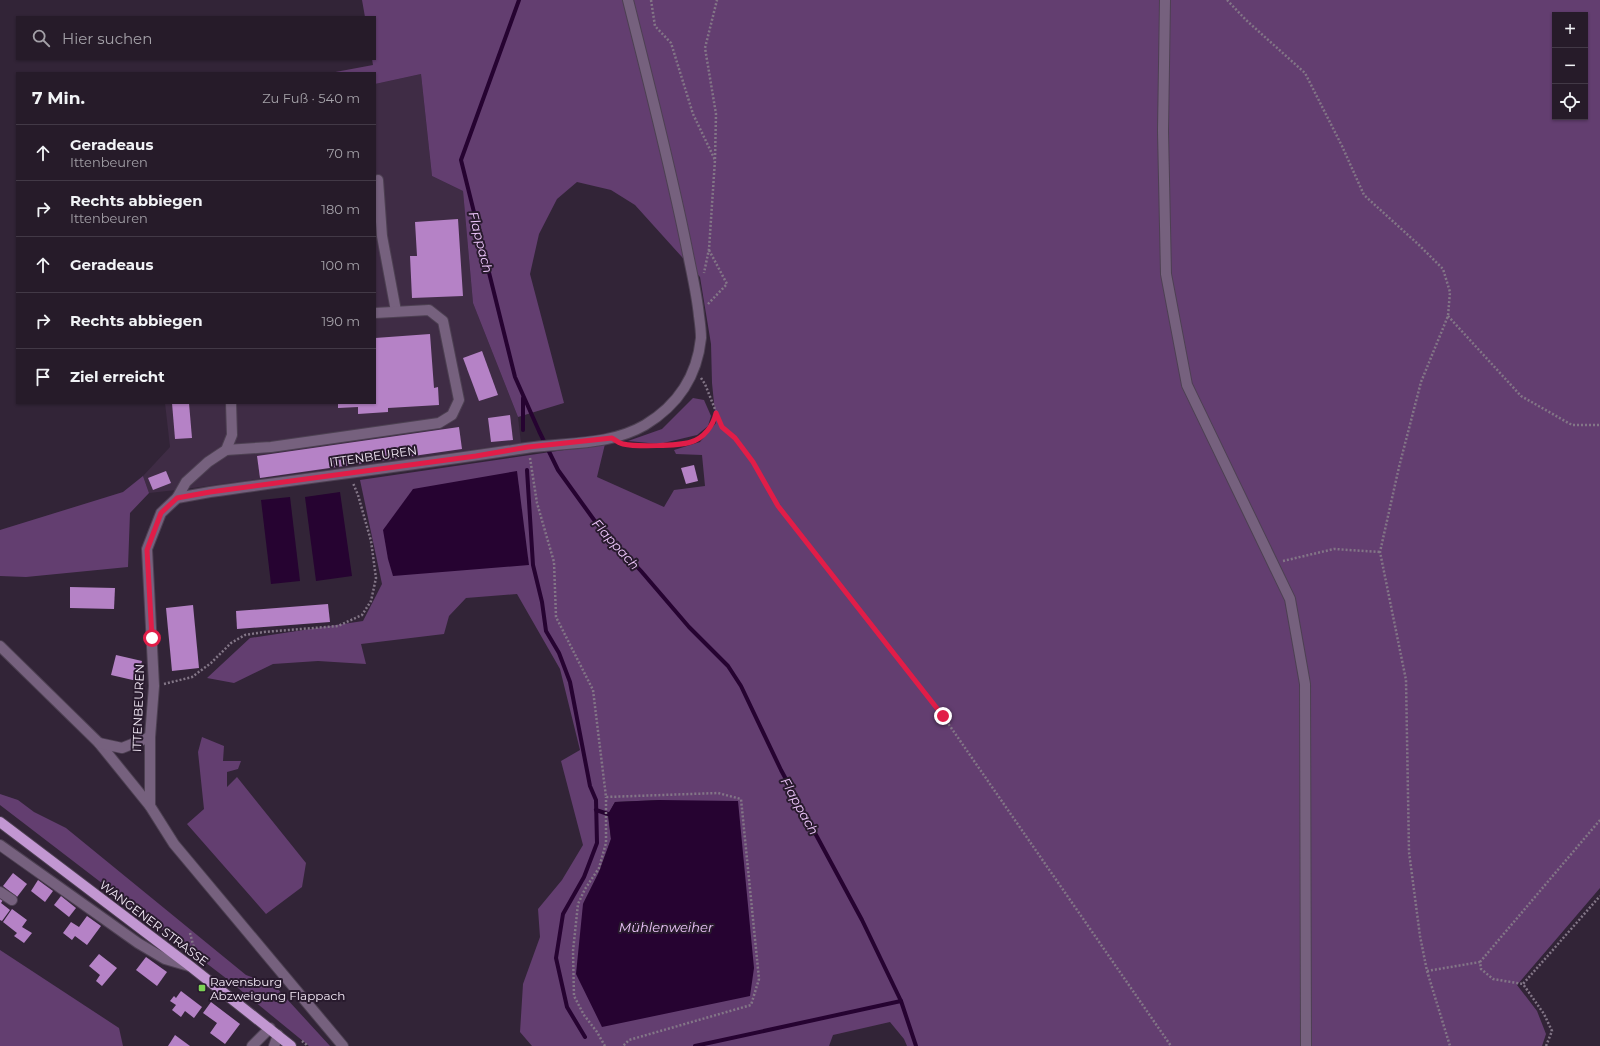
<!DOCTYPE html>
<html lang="de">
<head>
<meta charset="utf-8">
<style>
  :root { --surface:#261b29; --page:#322835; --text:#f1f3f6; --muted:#a4a1a8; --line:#423946 }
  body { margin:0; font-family:Montserrat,sans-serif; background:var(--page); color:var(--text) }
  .controls { position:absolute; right:12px; top:12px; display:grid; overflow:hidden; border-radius:0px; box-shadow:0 1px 3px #0004 }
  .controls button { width:36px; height:36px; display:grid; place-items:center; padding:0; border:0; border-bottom:1px solid var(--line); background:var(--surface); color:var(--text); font:20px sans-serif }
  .stop { position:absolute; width:12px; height:12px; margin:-9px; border:3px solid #e11d48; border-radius:50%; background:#fff }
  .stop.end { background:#e11d48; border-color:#fff; box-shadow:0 1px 4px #0008 }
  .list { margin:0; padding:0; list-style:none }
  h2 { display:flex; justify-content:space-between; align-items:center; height:52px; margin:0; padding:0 16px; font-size:17px }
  h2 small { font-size:13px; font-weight:400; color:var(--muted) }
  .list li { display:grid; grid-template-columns:26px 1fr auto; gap:12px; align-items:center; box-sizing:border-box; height:56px; padding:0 16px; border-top:1px solid var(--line) }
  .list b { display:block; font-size:15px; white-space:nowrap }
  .list p { margin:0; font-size:13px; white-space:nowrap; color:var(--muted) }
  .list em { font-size:13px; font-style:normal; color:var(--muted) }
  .icon { flex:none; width:22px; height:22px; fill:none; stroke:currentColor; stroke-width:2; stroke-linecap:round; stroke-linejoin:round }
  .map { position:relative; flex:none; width:1600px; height:1046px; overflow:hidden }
  .search { position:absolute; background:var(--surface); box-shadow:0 1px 3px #0004; left:16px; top:16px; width:360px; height:44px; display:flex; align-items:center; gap:10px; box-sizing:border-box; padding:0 14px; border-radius:0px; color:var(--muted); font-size:15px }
  .panel { position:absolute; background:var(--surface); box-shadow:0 1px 3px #0004; left:16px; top:72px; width:360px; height:332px; border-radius:0px }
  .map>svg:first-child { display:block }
  .built { fill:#3f2c45 }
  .green { fill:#633e70; fill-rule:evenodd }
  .water { fill:#260331 }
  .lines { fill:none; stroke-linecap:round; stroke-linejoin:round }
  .stream { stroke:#260331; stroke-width:4 }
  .building { fill:#b582c6 }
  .minor-casing { stroke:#4d4052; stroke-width:12 }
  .major-casing { stroke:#4d4052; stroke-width:12 }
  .path { stroke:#837687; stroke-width:2.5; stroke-dasharray:2 2; stroke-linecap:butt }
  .minor { stroke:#76617e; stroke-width:10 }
  .major { stroke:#c297d2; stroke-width:10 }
  .route { stroke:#e11d48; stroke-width:5 }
  .poi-dot { fill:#7cd155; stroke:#281a2d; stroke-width:1.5 }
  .labels { text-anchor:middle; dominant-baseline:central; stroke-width:4; stroke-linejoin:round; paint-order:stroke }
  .street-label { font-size:12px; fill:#f5ebf8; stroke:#281a2d }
  .poi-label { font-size:12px; fill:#f5ebf8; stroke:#281a2d; text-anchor:start }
  .water-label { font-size:13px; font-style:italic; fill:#efc7fd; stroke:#281a2d }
</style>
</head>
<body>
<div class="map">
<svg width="1600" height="1046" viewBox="0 0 1600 1046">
  <rect width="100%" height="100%" fill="#322437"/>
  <path class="built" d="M 421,74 L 432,176 L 463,191 L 473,303 L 518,417 L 521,443 L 185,489 L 149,493 L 143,476 L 170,447 L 165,403 L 375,403 L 375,84 Z"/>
  <g class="green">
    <path d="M 362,0 L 1600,0 L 1600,888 L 1517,985 L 1537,1011 L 1546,1034 L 1542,1046 L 907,1046 L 904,1039 L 890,1022 L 833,1035 L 829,1046 L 532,1046 L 520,1032 L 523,984 L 540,937 L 538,909 L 562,880 L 583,845 L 561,761 L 580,750 L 560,669 L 517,594 L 466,598 L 449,616 L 444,634 L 361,644 L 366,664 L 318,661 L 273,664 L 234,683 L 207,678 L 250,638 L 363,621 L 382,584 L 360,480 L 605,444 L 597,477 L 664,507 L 674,490 L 705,486 L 702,455 L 676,454 L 674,450 L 700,442 L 716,423 L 712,383 L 711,344 L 700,277 L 635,205 L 611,190 L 577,182 L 557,199 L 539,234 L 530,274 L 564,403 L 518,417 L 473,303 L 463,191 L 432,176 L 421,74 L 375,84 L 375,73 L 330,73 L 373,65 L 372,59 L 375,59 L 375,17 L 365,17 ZM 1555,15 L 1585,15 L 1585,117 L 1555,117 ZM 660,800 L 583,904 L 599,872 L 611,839 L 608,815 L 615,802 Z"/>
    <path d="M 693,398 L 704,400 L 711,416 L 708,426 L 697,435 L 659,444 L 628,441 L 662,429 Z"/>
    <path d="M 143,476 L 149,493 L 130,513 L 128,567 L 26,577 L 0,576 L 0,530 L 123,492 Z"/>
    <path d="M 202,737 L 224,746 L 223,761 L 241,761 L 238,769 L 227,772 L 227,787 L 237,777 L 306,863 L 302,887 L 266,914 L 187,824 L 204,809 L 198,752 Z"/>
    <path d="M 0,794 L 18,800 L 34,812 L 66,828 L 246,975 L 275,986 L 330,1046 L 309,1046 L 227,979 L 0,805 Z"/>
    <path d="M 0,950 L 119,1028 L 123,1046 L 0,1046 Z"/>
  </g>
  <g class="water">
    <path d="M 517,471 L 529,565 L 393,576 L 388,559 L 383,530 L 413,489 Z"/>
    <path d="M 340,492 L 352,576 L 316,581 L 305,497 Z"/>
    <path d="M 290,497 L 300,581 L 271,584 L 261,500 Z"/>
    <path d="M 660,800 L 738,801 L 754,968 L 750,996 L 602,1027 L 576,974 L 583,904 L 599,872 L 611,839 L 608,814 L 615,802 Z"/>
  </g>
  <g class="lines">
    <g class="stream">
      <path d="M 519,0 L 461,160 L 515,377 L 539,431 L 558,470 L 597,524 L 641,571 L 689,627 L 728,666 L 741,686 L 781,770 L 862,920 L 901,1001 L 916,1046"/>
      <path d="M 523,430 L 523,398"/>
      <path d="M 527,470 L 533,565 L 542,602 L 546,631 L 559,653 L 570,682 L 590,786 L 596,800 L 597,843 L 584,877 L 563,914 L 556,958 L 567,1007 L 585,1037"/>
      <path d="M 596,810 L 608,814"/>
      <path d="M 695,1046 L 901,1001"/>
    </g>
  </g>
  <g class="building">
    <path d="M 458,219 L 463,296 L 412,298 L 410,256 L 417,256 L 415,222 Z"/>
    <path d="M 430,334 L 434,388 L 438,387 L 439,405 L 388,408 L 388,412 L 358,414 L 358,407 L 338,408 L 338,403 L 375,403 L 375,338 Z"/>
    <path d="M 482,351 L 498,395 L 479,401 L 463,358 Z"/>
    <path d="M 172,403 L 189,403 L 192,438 L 175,439 Z"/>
    <path d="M 510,415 L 513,440 L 491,442 L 488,418 Z"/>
    <path d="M 459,427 L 462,449 L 260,478 L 257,456 Z"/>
    <path d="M 694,465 L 698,481 L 686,484 L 681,468 Z"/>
    <path d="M 166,471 L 171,483 L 153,490 L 148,478 Z"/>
    <path d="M 70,587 L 115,588 L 114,609 L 70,608 Z"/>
    <path d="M 328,604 L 330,622 L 237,629 L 236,611 Z"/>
    <path d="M 193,605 L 199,668 L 172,671 L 166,608 Z"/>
    <path d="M 116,655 L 142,661 L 137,681 L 111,675 Z"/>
    <path d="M 13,873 L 27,884 L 17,897 L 3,886 Z"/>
    <path d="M 38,880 L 53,891 L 45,902 L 31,891 Z"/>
    <path d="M 61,896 L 76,908 L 69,917 L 54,905 Z"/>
    <path d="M 0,898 L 3,900 L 1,903 L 10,910 L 2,921 L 0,920 Z"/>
    <path d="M 12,909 L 27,920 L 22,927 L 32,933 L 24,943 L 14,936 L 17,933 L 3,922 Z"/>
    <path d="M 87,916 L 101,926 L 87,945 L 75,936 L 72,940 L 63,933 L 71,922 L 79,927 Z"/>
    <path d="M 99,954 L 117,968 L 102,986 L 96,981 L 100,975 L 89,966 Z"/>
    <path d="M 146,957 L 167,972 L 157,986 L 136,970 Z"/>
    <path d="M 181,991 L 202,1007 L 194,1018 L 185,1011 L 181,1017 L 172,1010 L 176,1005 L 170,1001 L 174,996 L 176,998 Z"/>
    <path d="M 211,1002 L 240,1024 L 225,1044 L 210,1033 L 217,1023 L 203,1013 Z"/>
    <path d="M 175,1035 L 190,1046 L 168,1046 Z"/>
  </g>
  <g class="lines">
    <g class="minor-casing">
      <g id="minor">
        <path d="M 1165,0 L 1163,131 L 1166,274 L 1187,385 L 1290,599 L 1305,684 L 1306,1046"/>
        <path d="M 378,180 L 382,236 L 396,311"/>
        <path d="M 226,450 L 271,447 L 439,423 L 452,415 L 459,400 L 443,321 L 429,310 L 375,313"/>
        <path d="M 177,498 L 186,482 L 208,462 L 226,450 L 232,435 L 231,403"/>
        <path d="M 0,646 L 99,743 L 150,806 L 174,844 L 343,1046"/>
        <path d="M 99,743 L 122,748 L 150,737"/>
        <path d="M 150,806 L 150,737 L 154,686 L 147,549 L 161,513 L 177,498 L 210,492 C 316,477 421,464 526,448 C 566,442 609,446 645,425 C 678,405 697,377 701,338 C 701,331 700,323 699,316 C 697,295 692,274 688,254 C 671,168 649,84 628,0"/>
        <path d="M 0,845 L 138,943 L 165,959 L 189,966"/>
        <path d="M 0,892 L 12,900"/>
        <path d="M 252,1046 L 270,1028"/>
        <path d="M 274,1046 L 278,1035"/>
      </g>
    </g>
    <g class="major-casing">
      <path id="major" d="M 0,822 L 190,966 L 291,1046"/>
    </g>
    <g class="path">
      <path d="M 651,0 L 655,26 L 671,43 L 693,114 L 715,160 L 709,249 L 704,273"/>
      <path d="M 1227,0 L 1246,20 L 1305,73 L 1342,146 L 1364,195 L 1419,245 L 1443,269 L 1450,292 L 1448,316 L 1421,382 L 1399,467 L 1380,552 L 1406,680 L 1409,852 L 1420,936 L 1427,971 L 1450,1046"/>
      <path d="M 715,159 L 716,114 L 705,48 L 717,0"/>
      <path d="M 708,304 L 727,284 L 709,250"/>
      <path d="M 1448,316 L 1521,396 L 1572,425 L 1600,425"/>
      <path d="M 701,378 L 705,384 L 722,427 L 735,438 L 753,462 L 778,506 L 943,716 L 1171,1046"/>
      <path d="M 630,445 C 661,446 707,452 716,413"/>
      <path d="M 530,458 L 537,503 L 554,562 L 556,617 L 593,690 L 606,797 L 718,793 L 741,799 L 759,979 L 751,1005 L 629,1040 L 623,1046"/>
      <path d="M 1283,561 L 1334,549 L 1380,552"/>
      <path d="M 164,684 L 192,677 L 211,663 L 231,643 L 245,635 L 264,632 L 338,626 L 362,615 L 371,601 L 376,578 L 371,541 L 358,495 L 353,483"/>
      <path d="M 190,933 L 196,956"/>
      <path d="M 1480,962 L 1600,820"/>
      <path d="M 1427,971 L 1480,962 L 1481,969 L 1493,979 L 1523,984"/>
      <path d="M 302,1041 L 308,1046"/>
      <path d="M 605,1046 L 597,1032 L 584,1015 L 574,996 L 573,951 L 578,904 L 585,889 L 599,868 L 606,843 L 606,797"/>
      <path d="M 1546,1046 L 1552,1031 L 1544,1014 L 1523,984 L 1600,896"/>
    </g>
    <use href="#minor" class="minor"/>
    <use href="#major" class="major"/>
  </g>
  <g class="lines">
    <path class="route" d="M 152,638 L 147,550 L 161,513 L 177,498 L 210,492 L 476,456 L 528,447 L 612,438 C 615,440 619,443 623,444 C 636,447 678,446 691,442 C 704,438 713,426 716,413 L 722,427 L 735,438 L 753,462 L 778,506 L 943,716"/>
  </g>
  <rect class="poi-dot" x="198" y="984" width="8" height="8" rx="2"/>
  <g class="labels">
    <g class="street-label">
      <text transform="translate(373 456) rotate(-8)">ITTENBEUREN</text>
      <text transform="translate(138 708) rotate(-88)">ITTENBEUREN</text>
      <text transform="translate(154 923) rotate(37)">WANGENER STRASSE</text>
    </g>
    <g class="poi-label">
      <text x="210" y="981">Ravensburg<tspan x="210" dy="14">Abzweigung Flappach</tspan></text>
    </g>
    <g class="water-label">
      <text transform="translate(481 242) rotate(76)">Flappach</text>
      <text transform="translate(616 544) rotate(48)">Flappach</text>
      <text transform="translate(800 806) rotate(61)">Flappach</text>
      <text x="666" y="927">Mühlenweiher</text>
    </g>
  </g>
</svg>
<div class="controls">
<button>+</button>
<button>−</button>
<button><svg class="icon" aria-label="locate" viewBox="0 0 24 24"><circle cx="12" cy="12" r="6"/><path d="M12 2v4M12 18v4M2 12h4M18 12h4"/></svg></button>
</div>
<div class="stop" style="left:152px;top:638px"></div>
<div class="stop end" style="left:943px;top:716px"></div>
<div class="search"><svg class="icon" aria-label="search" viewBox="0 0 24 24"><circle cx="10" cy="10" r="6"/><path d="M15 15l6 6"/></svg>Hier suchen</div>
<section class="panel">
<h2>7 Min.<small>Zu Fuß · 540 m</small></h2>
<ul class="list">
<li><svg class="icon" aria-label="ahead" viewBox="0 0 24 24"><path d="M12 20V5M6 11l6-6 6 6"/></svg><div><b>Geradeaus</b><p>Ittenbeuren</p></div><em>70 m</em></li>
<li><svg class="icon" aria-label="right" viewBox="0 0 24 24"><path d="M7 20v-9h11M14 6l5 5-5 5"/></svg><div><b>Rechts abbiegen</b><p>Ittenbeuren</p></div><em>180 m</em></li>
<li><svg class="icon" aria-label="ahead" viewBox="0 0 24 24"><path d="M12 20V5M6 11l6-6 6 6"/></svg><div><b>Geradeaus</b></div><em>100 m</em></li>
<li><svg class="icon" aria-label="right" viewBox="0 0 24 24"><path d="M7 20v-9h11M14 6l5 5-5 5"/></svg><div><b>Rechts abbiegen</b></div><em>190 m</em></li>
<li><svg class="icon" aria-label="arrive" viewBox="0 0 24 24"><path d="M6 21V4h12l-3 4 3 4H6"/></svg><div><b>Ziel erreicht</b></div></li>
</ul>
</section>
</div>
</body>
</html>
